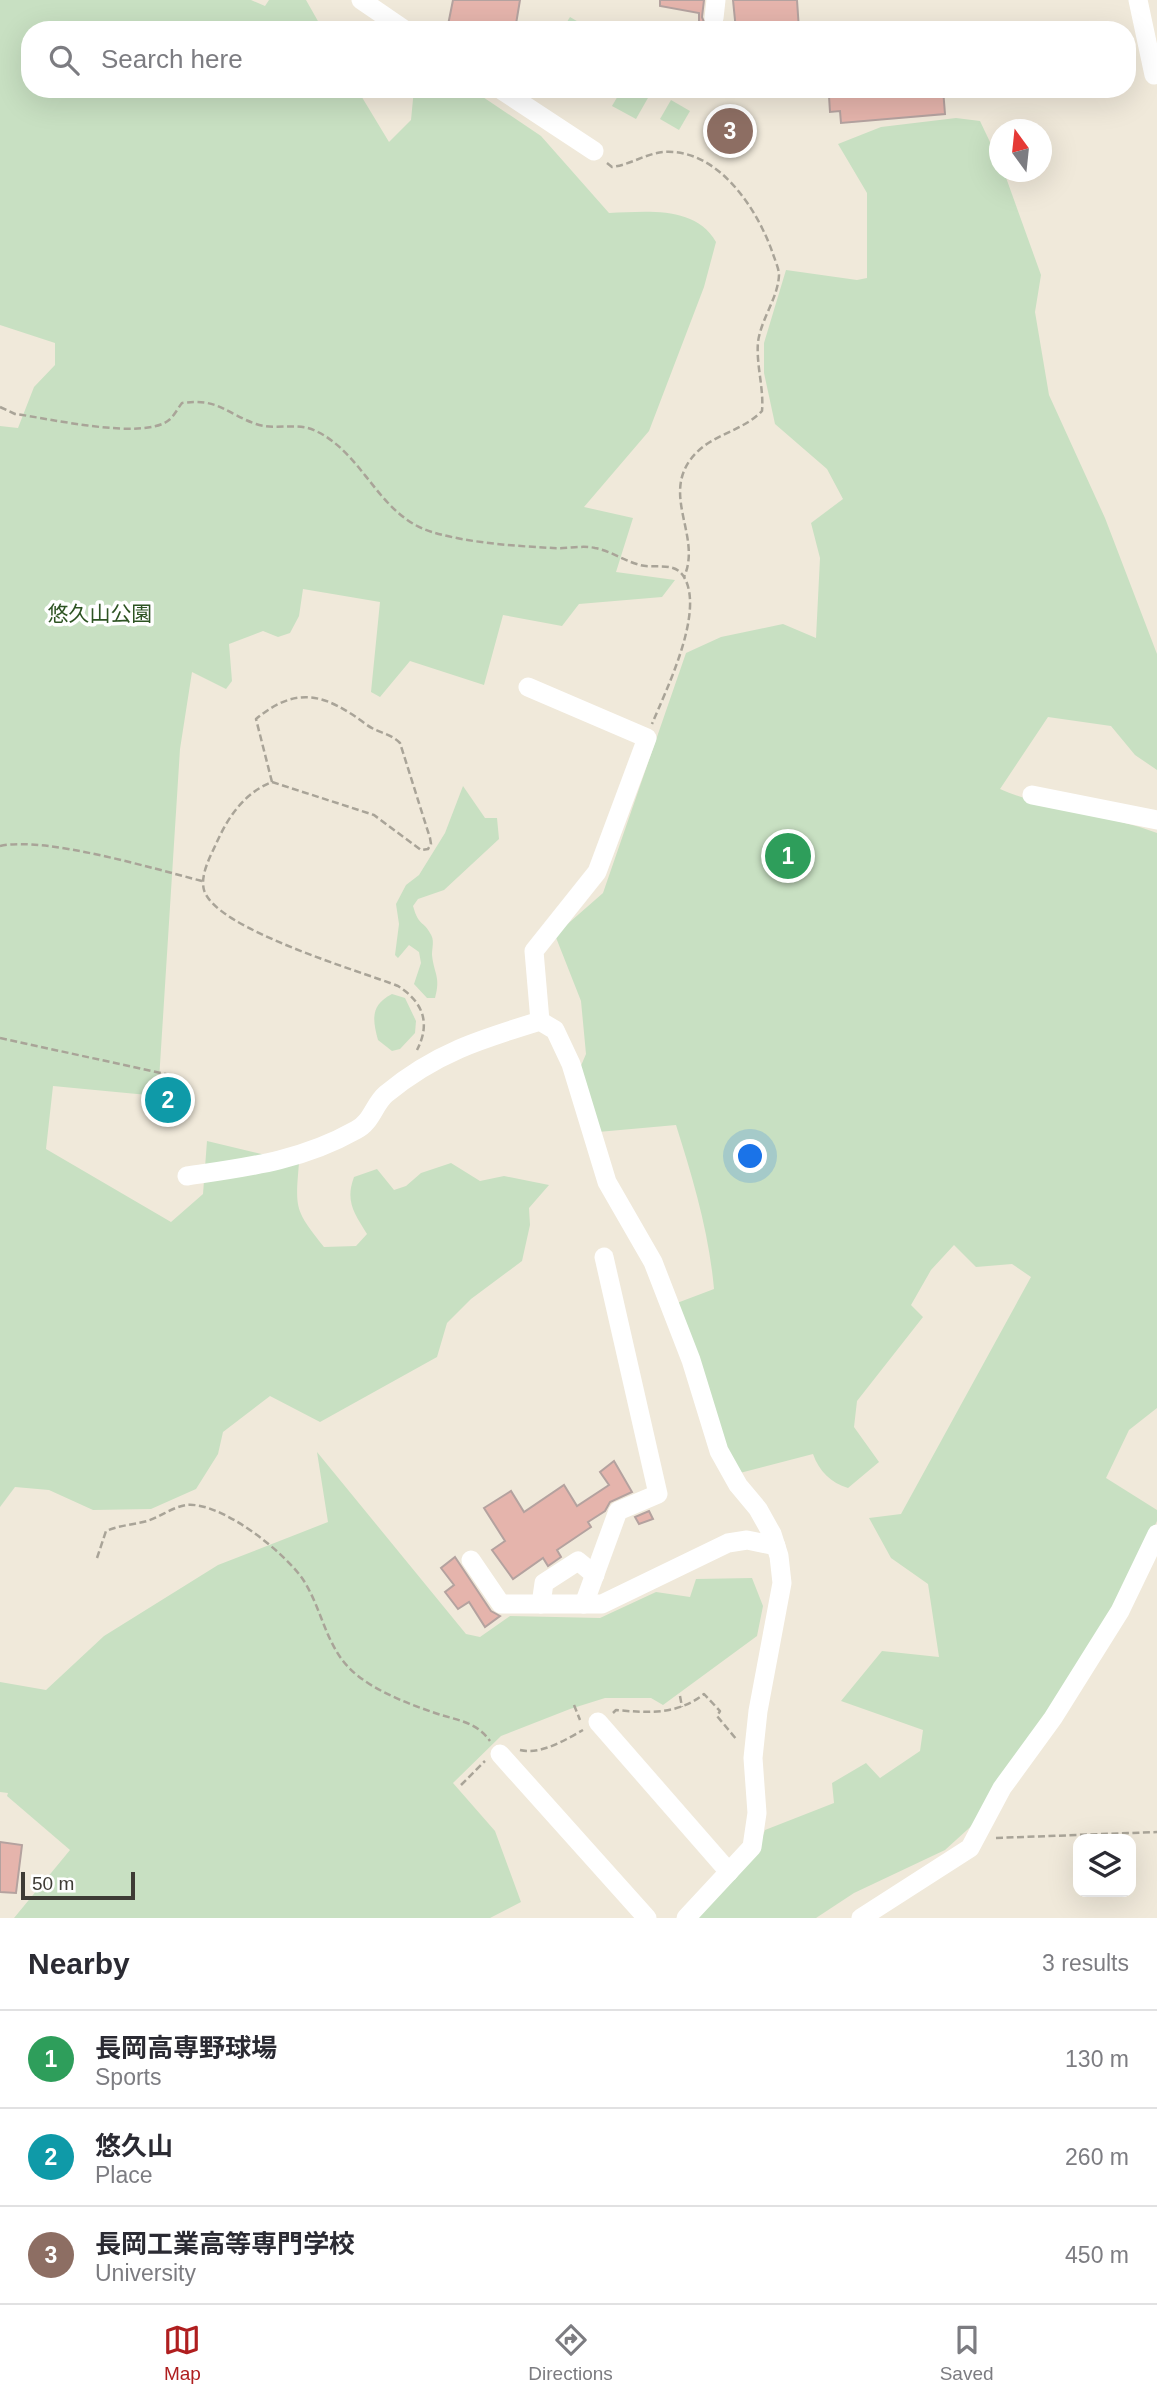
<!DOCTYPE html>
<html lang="en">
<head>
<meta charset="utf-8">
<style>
  :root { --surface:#fff; --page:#f7f7f7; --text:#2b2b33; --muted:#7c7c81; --line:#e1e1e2; --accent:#af1e1f }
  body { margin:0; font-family:Arial,"Noto Sans JP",sans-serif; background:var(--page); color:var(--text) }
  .controls { position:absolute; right:21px; bottom:21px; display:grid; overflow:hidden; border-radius:14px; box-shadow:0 7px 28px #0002 }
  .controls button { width:63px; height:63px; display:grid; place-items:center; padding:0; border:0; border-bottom:2px solid var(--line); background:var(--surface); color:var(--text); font:35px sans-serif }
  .compass { position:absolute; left:989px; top:119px; width:63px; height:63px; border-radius:50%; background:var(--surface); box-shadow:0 7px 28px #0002; rotate:345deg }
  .scale { position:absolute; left:21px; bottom:18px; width:114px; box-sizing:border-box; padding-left:7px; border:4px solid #3e3b35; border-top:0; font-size:19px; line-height:24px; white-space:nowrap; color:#3e3b35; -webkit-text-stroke:5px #fff; paint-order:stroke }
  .you { position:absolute; left:751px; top:1157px; width:24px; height:24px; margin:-18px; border:5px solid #fff; border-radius:50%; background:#1a73e8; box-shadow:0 0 0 10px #1a73e833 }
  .badge { display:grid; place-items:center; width:46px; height:46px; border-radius:50%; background:var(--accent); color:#fff; font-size:23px; font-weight:700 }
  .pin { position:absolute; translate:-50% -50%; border:4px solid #fff; box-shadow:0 2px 7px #0006 }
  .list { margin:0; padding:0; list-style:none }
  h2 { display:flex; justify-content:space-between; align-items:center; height:91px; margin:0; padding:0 28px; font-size:30px }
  h2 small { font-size:23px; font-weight:400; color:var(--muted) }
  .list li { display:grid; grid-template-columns:46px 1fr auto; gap:21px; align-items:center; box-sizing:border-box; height:98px; padding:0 28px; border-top:2px solid var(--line) }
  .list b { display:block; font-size:26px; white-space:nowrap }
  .list p { margin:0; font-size:23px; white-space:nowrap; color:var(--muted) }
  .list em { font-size:23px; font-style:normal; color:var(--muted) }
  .icon { flex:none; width:38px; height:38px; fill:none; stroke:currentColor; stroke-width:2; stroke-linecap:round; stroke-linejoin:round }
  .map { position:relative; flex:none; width:1157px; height:1918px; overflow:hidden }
  .search { position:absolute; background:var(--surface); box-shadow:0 7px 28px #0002; left:21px; right:21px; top:21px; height:77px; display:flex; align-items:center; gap:18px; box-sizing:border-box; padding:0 24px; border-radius:28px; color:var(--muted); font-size:26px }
  .sheet { height:385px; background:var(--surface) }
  nav { display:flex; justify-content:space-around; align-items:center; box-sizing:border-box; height:98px; border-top:2px solid var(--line); background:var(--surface); font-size:19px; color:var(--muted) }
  nav a { display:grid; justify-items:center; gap:4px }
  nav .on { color:var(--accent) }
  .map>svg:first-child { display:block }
  .green { fill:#c8e0c2 }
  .building { fill:#e5b4ac; stroke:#b4a29f; stroke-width:2 }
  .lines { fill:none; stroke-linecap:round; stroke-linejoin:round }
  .path { stroke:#a9a498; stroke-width:2.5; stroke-dasharray:7 3.5; stroke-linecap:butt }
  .minor { stroke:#fff; stroke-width:19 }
  .labels { text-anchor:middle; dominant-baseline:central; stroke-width:7; stroke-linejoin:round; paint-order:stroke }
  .park-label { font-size:21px; fill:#2e5423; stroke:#fff }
</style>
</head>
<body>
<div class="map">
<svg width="1157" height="1918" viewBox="0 0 1157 1918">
  <rect width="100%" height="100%" fill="#f0e9da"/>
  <g class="green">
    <path d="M 0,0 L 251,0 L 265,6 L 269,0 L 306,0 L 323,30 L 30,30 L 30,89 L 357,89 L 389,142 L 411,120 L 414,89 L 471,89 L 541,136 L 609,213 C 645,212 695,205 716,242 L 704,287 L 649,431 L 584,507 L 633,518 L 616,572 L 675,580 L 662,597 L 579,604 L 562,626 L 503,615 L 484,685 L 410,661 L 380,697 L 371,692 L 380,602 L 303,589 L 299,616 L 290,633 L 278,637 L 263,631 L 229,644 L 232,681 L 226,689 L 192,672 L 180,749 L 158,1096 L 53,1086 L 46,1149 L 171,1222 L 203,1194 L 207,1141 L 299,1163 C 295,1210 295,1210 324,1247 L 356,1246 L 367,1234 C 354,1213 345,1201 354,1177 L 377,1169 L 394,1190 L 406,1186 L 421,1173 L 451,1163 L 480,1181 L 504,1176 L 549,1185 L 529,1208 L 530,1225 L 522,1261 L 471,1299 L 447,1323 L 437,1357 L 320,1422 L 270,1396 L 223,1432 L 218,1454 L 196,1489 L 151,1509 L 93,1510 L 49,1490 L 15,1487 L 0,1507 L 0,426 L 18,428 L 34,387 L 55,365 L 55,343 L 0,325 Z"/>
    <path d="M 570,17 L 592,30 L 562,30 Z"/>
    <path d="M 622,89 L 653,89 L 636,119 L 612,106 Z"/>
    <path d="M 671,100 L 690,111 L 679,130 L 660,119 Z"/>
    <path d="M 956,118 L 980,121 L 999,161 L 1000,172 L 1004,172 L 1041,275 L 1035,312 L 1049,395 L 1105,518 L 1157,654 L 1157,770 L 1135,755 L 1111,726 L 1048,717 L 1000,789 C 1050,811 1106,814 1157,833 L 1157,1408 L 1129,1430 L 1106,1478 L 1157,1510 L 1157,1521 L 1115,1606 L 978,1820 L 945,1850 L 854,1893 L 816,1918 L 698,1918 L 758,1848 L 765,1830 L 834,1803 L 832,1783 L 866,1763 L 880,1778 L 920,1751 L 923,1730 L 841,1701 L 882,1651 L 939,1657 L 928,1584 L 891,1558 L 869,1518 L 901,1514 L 1031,1277 L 1012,1264 L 976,1267 L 954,1245 L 931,1270 L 911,1305 L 923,1317 L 857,1401 L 854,1427 L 879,1462 L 848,1488 C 831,1483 819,1471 813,1454 L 736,1474 L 677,1303 L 714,1289 C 709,1232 693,1179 676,1125 L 598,1132 L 580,1068 L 586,1054 L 581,1001 L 555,935 L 603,893 L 686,653 L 721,637 L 783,624 L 816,638 L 820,558 L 811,523 L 843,499 L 827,469 L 775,424 L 764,373 L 764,343 L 786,270 L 857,280 L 867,278 L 867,193 L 838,144 L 881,127 Z"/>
    <path d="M 463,786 L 485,818 L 497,818 L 499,839 L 444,890 L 418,899 L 413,906 C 419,927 423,920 430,933 C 435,940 432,947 432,955 C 434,974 441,977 435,998 L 427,998 L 414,984 L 421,963 L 419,952 L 409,945 L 398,958 L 395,955 L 399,924 L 396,904 L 406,885 L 419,875 L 445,833 Z"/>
    <path d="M 392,994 L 405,998 L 416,1021 L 415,1033 L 400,1049 L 392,1051 L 378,1040 C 372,1018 371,1005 392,994 Z"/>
    <path d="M 317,1452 L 466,1634 L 480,1637 L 510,1616 L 600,1618 L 656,1592 L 690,1597 L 696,1579 L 752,1578 L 763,1606 L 757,1636 L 663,1705 L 651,1698 L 605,1698 L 570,1709 L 501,1736 L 453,1783 L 495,1831 L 521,1902 L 490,1918 L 14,1918 L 70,1850 L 7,1796 L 8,1793 L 0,1792 L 0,1682 L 46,1690 L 104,1636 L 218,1565 L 328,1522 Z"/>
  </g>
  <g class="building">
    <path d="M 453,0 L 520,0 L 515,30 L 447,30 Z"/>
    <path d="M 660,0 L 704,0 L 702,17 L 707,30 L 699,30 L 699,13 L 660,6 Z"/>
    <path d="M 733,0 L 797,0 L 799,30 L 736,30 Z"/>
    <path d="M 943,89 L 945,114 L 841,123 L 840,111 L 830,112 L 829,96 Z"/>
    <path d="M 614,1461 L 632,1492 L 610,1502 L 605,1511 L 588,1522 L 591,1527 L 557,1550 L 561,1557 L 548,1566 L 543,1558 L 513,1579 L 492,1550 L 505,1541 L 484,1508 L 511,1491 L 524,1512 L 564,1485 L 577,1506 L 609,1485 L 600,1472 Z"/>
    <path d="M 649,1511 L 653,1519 L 639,1524 L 635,1517 Z"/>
    <path d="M 455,1557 L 491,1611 L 500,1616 L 485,1627 L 469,1602 L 458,1609 L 445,1592 L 454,1585 L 441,1568 Z"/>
    <path d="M 0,1842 L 22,1845 L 16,1893 L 0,1892 Z"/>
  </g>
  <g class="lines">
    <g class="path">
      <path d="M 607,163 L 612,167 C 635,164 649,150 673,152 C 723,155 759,213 773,254 C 775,260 779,269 779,275 C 778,298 761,319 758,342 C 756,365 764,388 762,411 C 744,430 715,434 697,452 C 657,492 703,535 684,577"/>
      <path d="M 0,407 L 15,414 C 48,418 143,441 169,420 C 174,416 178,408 182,403 C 219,398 225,413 256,424 C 277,431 298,421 318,432 C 365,456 379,516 432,532 C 469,543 514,546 553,548 C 567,549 582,545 595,548 C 611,551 624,561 640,565 C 654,569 675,561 684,577 C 705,612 666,690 652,724"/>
      <path d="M 272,782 L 256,719 C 298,684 327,695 367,725 C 378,733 390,733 400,743 L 430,838 L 431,844 L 428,849 L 421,850 L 374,815 L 272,782 C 244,793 228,817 216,844 C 210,857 200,875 204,890 C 215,929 360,971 398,986 C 423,1002 431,1023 417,1050"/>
      <path d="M 0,846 C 45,836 155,869 202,881"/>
      <path d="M 0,1038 L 170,1075"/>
      <path d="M 97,1558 L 106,1531 C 120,1525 133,1525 147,1521 C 160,1517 173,1507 186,1505 C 221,1501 286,1553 304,1581 C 324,1613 326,1651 358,1676 C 380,1693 409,1704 435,1713 C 455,1720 476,1721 490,1741"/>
      <path d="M 680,1696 L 682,1707"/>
      <path d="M 574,1705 L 580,1720"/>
      <path d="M 613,1713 L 616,1710 C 649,1713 677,1715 704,1694 L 720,1711 L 717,1716 L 737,1740"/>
      <path d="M 520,1750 C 541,1755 565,1740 583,1730"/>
      <path d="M 461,1785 L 485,1761"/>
      <path d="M 996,1838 L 1157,1832"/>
    </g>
    <g class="minor">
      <path d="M 361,0 L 405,30"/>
      <path d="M 1138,0 L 1154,75"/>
      <path d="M 714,18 L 716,0"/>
      <path d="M 500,89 L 594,151"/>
      <path d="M 528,687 L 647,738 L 597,872 L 534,951 L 540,1021"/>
      <path d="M 1032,795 L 1157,820"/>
      <path d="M 187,1176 C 248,1167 301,1161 356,1130 C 372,1122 374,1104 386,1094 C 435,1053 481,1039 540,1021 L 555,1030 L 571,1064 L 607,1182 L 653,1262 L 691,1360 L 719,1451 L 738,1485 L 758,1509 L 772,1534 L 779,1556 L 782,1583 L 758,1711 L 753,1758 L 757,1813 L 752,1847 L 686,1918"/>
      <path d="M 471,1560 L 501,1604 L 602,1604 L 728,1543 L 747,1540 L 776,1546"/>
      <path d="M 541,1604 L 544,1583 L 578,1561 L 595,1575"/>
      <path d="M 584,1604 L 618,1511 L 658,1494 L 604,1257"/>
      <path d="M 598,1722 L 729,1872"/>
      <path d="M 500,1754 L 647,1918"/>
      <path d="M 861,1918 L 970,1848 L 1002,1788 L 1053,1718 L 1120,1611 L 1157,1534"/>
    </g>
  </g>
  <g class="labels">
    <g class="park-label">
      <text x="100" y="613">悠久山公園</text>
    </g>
  </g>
</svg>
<div class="controls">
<button><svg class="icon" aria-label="layers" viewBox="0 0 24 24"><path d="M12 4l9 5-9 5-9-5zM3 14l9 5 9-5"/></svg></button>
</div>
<svg class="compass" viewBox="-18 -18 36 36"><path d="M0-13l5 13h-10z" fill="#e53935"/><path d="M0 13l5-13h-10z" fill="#7c7c81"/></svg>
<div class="scale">50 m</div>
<div class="you"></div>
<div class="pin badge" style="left:788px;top:856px;background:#2e9e5b">1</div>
<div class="pin badge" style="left:168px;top:1100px;background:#0f9aa8">2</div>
<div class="pin badge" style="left:730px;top:131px;background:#8d6e63">3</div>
<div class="search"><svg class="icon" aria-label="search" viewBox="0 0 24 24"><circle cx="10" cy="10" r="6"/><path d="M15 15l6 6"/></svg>Search here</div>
</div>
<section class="sheet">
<h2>Nearby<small>3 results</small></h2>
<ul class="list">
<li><span class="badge" style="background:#2e9e5b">1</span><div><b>長岡高専野球場</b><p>Sports</p></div><em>130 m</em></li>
<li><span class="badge" style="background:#0f9aa8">2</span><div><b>悠久山</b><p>Place</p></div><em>260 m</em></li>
<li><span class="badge" style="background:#8d6e63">3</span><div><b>長岡工業高等専門学校</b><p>University</p></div><em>450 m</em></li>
</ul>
</section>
<nav>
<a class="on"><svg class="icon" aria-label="map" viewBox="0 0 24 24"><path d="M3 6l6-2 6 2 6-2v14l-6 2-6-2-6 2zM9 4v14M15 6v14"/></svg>Map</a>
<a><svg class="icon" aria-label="directions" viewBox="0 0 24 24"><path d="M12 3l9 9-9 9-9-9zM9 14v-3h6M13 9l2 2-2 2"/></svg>Directions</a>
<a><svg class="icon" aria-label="saved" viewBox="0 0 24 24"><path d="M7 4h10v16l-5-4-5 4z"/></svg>Saved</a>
</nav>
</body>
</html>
